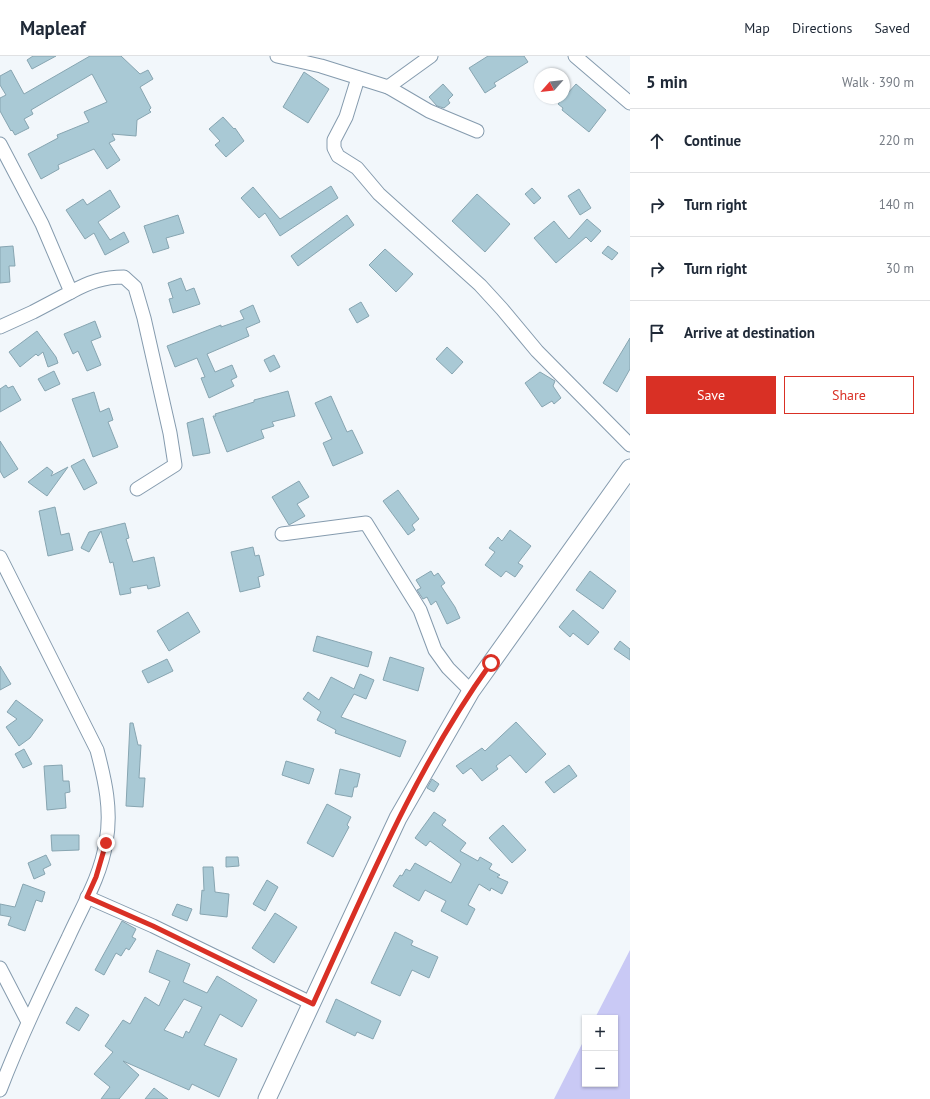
<!DOCTYPE html>
<html lang="en">
<head>
<meta charset="utf-8">
<style>
  :root { --surface:#fff; --page:#f2f2f3; --text:#1f2937; --muted:#747a83; --line:#e0e1e3; --accent:#d93025 }
  body { margin:0; font-family:"PT Sans",sans-serif; background:var(--page); color:var(--text) }
  .controls { position:absolute; right:12px; bottom:12px; display:grid; overflow:hidden; border-radius:0px; box-shadow:0 1px 3px #0004 }
  .controls button { width:36px; height:36px; display:grid; place-items:center; padding:0; border:0; border-bottom:1px solid var(--line); background:var(--surface); color:var(--text); font:20px sans-serif }
  .compass { position:absolute; left:534px; top:12px; width:36px; height:36px; border-radius:50%; background:var(--surface); box-shadow:0 1px 3px #0004; rotate:243deg }
  .stop { position:absolute; width:12px; height:12px; margin:-9px; border:3px solid #d93025; border-radius:50%; background:#fff }
  .stop.end { background:#d93025; border-color:#fff; box-shadow:0 1px 4px #0008 }
  .list { margin:0; padding:0; list-style:none }
  h2 { display:flex; justify-content:space-between; align-items:center; height:52px; margin:0; padding:0 16px; font-size:17px }
  h2 small { font-size:13px; font-weight:400; color:var(--muted) }
  .list li { display:grid; grid-template-columns:26px 1fr auto; gap:12px; align-items:center; box-sizing:border-box; height:64px; padding:0 16px; border-top:1px solid var(--line) }
  .list b { display:block; font-size:15px; white-space:nowrap }
  .list em { font-size:13px; font-style:normal; color:var(--muted) }
  .actions { display:flex; gap:8px; padding:12px 16px }
  .actions a { flex:1; padding:9px 0; border:1px solid var(--accent); border-radius:0px; text-align:center; font-size:14px; color:var(--accent) }
  .actions .main { background:var(--accent); color:#fff }
  .icon { flex:none; width:22px; height:22px; fill:none; stroke:currentColor; stroke-width:2; stroke-linecap:round; stroke-linejoin:round }
  .map { position:relative; flex:none; width:630px; height:1043px; overflow:hidden }
  header { display:flex; align-items:center; gap:24px; box-sizing:border-box; height:56px; padding:0 20px; background:var(--surface); border-bottom:1px solid var(--line) }
  header strong { font-size:19px }
  nav { display:flex; gap:22px; margin-inline-start:auto; font-size:14px }
  main { display:flex }
  aside { flex:1; background:var(--surface) }
  .map>svg:first-child { display:block }
  .green { fill:#c9c9f5 }
  .building { fill:#a9c9d5; stroke:#87a5b1; fill-rule:evenodd }
  .lines { fill:none; stroke-linecap:round; stroke-linejoin:round }
  .minor-casing { stroke:#859bae; stroke-width:15 }
  .tertiary-casing { stroke:#859bae; stroke-width:19 }
  .minor { stroke:#fff; stroke-width:13 }
  .tertiary { stroke:#fff; stroke-width:17 }
  .route { stroke:#d93025; stroke-width:5 }
</style>
</head>
<body>
<header>
<strong>Mapleaf</strong>
<nav><a>Map</a><a>Directions</a><a>Saved</a></nav>
</header>
<main>
<div class="map">
<svg width="630" height="1043" viewBox="0 0 630 1043">
  <rect width="100%" height="100%" fill="#f2f7fb"/>
  <path class="green" d="M 630,894 L 630,1043 L 554,1043 L 585,982 L 585,1028 L 615,1028 L 615,962 L 595,962 Z"/>
  <g class="building">
    <path d="M 33,0 L 56,0 L 32,13 L 27,4 Z"/>
    <path d="M 90,0 L 121,0 L 140,18 L 148,14 L 153,23 L 140,31 L 151,52 L 149,54 L 151,56 L 137,64 L 136,80 L 112,78 L 115,84 L 109,87 L 120,104 L 107,113 L 94,93 L 58,109 L 59,113 L 41,123 L 28,98 L 58,82 L 57,79 L 89,66 L 84,56 L 107,46 L 92,18 L 31,54 L 33,58 L 24,63 L 29,72 L 15,79 L 12,74 L 11,75 L 0,55 L 0,42 L 6,39 L 0,29 L 0,20 L 11,14 L 24,38 Z"/>
    <path d="M 488,0 L 524,0 L 528,6 L 494,27 L 496,30 L 485,37 L 469,12 Z"/>
    <path d="M 304,16 L 329,33 L 308,67 L 283,51 Z"/>
    <path d="M 443,28 L 453,39 L 448,44 L 450,47 L 444,52 L 437,50 L 429,41 Z"/>
    <path d="M 576,28 L 606,54 L 589,76 L 562,54 L 563,52 L 558,48 Z"/>
    <path d="M 223,61 L 234,73 L 235,72 L 244,85 L 226,101 L 215,89 L 220,85 L 209,73 Z"/>
    <path d="M 331,130 L 338,142 L 280,180 L 265,157 L 259,162 L 241,142 L 253,131 L 280,163 Z"/>
    <path d="M 532,132 L 541,142 L 534,148 L 525,138 Z"/>
    <path d="M 579,133 L 591,152 L 580,159 L 568,140 Z"/>
    <path d="M 110,134 L 120,151 L 98,166 L 110,184 L 124,176 L 129,186 L 105,199 L 94,177 L 85,183 L 66,154 L 83,143 L 87,149 Z"/>
    <path d="M 477,138 L 510,168 L 485,196 L 452,165 Z"/>
    <path d="M 178,159 L 184,177 L 166,182 L 169,192 L 153,197 L 144,170 Z"/>
    <path d="M 347,159 L 354,169 L 298,210 L 291,200 Z"/>
    <path d="M 587,163 L 601,175 L 591,186 L 586,181 L 556,207 L 534,182 L 554,165 L 569,183 Z"/>
    <path d="M 13,190 L 15,210 L 9,210 L 10,226 L 0,227 L 0,191 Z"/>
    <path d="M 608,190 L 618,197 L 612,204 L 602,197 Z"/>
    <path d="M 385,193 L 413,218 L 396,236 L 369,209 Z"/>
    <path d="M 181,222 L 186,235 L 194,232 L 200,248 L 173,257 L 169,243 L 173,242 L 168,227 Z"/>
    <path d="M 361,246 L 369,260 L 357,267 L 349,253 Z"/>
    <path d="M 253,249 L 260,266 L 246,272 L 249,280 L 207,298 L 215,316 L 232,309 L 237,321 L 231,324 L 234,330 L 209,342 L 201,322 L 205,321 L 197,302 L 175,311 L 167,290 L 221,269 L 221,271 L 244,263 L 240,255 Z"/>
    <path d="M 95,265 L 101,281 L 91,285 L 101,309 L 87,315 L 78,295 L 73,298 L 64,278 Z"/>
    <path d="M 37,275 L 56,301 L 58,307 L 48,311 L 43,296 L 38,300 L 36,298 L 20,311 L 9,296 Z"/>
    <path d="M 630,282 L 630,313 L 617,336 L 603,327 Z"/>
    <path d="M 447,291 L 463,306 L 452,318 L 436,303 Z"/>
    <path d="M 274,299 L 280,311 L 270,316 L 264,304 Z"/>
    <path d="M 54,315 L 60,328 L 45,335 L 38,323 Z"/>
    <path d="M 540,316 L 555,325 L 553,330 L 561,342 L 554,348 L 552,345 L 542,351 L 525,327 Z"/>
    <path d="M 6,329 L 8,332 L 13,330 L 21,344 L 0,356 L 0,333 Z"/>
    <path d="M 288,335 L 295,360 L 272,366 L 274,370 L 261,374 L 264,382 L 227,396 L 213,360 L 216,360 L 215,358 L 254,346 L 254,344 Z"/>
    <path d="M 94,336 L 100,356 L 109,352 L 113,364 L 108,366 L 118,391 L 93,401 L 72,343 Z"/>
    <path d="M 331,340 L 347,376 L 352,374 L 363,397 L 333,410 L 323,387 L 332,383 L 315,347 Z"/>
    <path d="M 203,362 L 210,397 L 193,400 L 187,367 Z"/>
    <path d="M 0,385 L 18,413 L 4,422 L 0,415 Z"/>
    <path d="M 84,403 L 97,427 L 84,434 L 71,410 Z"/>
    <path d="M 47,411 L 53,416 L 51,420 L 68,411 L 47,440 L 28,426 Z"/>
    <path d="M 299,425 L 309,441 L 297,448 L 305,460 L 289,469 L 272,441 Z"/>
    <path d="M 398,434 L 419,463 L 412,469 L 415,474 L 408,479 L 383,445 Z"/>
    <path d="M 55,451 L 61,479 L 69,477 L 73,494 L 48,500 L 39,455 Z"/>
    <path d="M 125,467 L 129,482 L 126,483 L 133,506 L 154,501 L 160,530 L 148,533 L 147,529 L 130,532 L 131,537 L 120,539 L 113,506 L 110,507 L 101,475 L 89,496 L 81,492 L 89,476 Z"/>
    <path d="M 510,474 L 531,490 L 518,507 L 523,510 L 515,521 L 506,515 L 501,521 L 485,509 L 495,496 L 489,492 L 498,481 L 502,485 Z"/>
    <path d="M 253,491 L 255,500 L 259,499 L 264,519 L 258,521 L 260,531 L 240,536 L 231,496 Z"/>
    <path d="M 431,515 L 434,520 L 438,517 L 445,527 L 441,530 L 455,551 L 460,562 L 447,568 L 436,545 L 431,549 L 427,541 L 423,543 L 417,534 L 421,532 L 416,524 Z"/>
    <path d="M 590,515 L 616,535 L 603,553 L 576,534 Z"/>
    <path d="M 573,554 L 599,576 L 588,589 L 573,577 L 570,581 L 559,571 Z"/>
    <path d="M 188,556 L 200,576 L 169,595 L 157,575 Z"/>
    <path d="M 317,580 L 372,596 L 368,611 L 313,595 Z"/>
    <path d="M 620,585 L 630,593 L 630,604 L 614,593 Z"/>
    <path d="M 390,601 L 424,612 L 418,635 L 383,624 Z"/>
    <path d="M 167,603 L 173,615 L 148,627 L 142,615 Z"/>
    <path d="M 0,610 L 11,628 L 0,634 Z"/>
    <path d="M 360,618 L 374,624 L 366,643 L 354,638 L 341,661 L 406,685 L 400,701 L 335,677 L 336,674 L 317,664 L 321,656 L 303,643 L 308,636 L 319,644 L 331,621 L 354,633 Z"/>
    <path d="M 16,644 L 43,664 L 30,682 L 19,690 L 6,671 L 17,663 L 7,656 Z"/>
    <path d="M 516,666 L 546,698 L 526,717 L 510,699 L 496,710 L 498,713 L 482,725 L 471,712 L 463,718 L 456,710 L 482,692 L 485,695 Z"/>
    <path d="M 130,667 L 133,667 L 138,689 L 141,689 L 139,722 L 145,722 L 143,751 L 126,750 Z"/>
    <path d="M 24,693 L 32,708 L 23,712 L 15,698 Z"/>
    <path d="M 286,705 L 314,713 L 309,728 L 282,719 Z"/>
    <path d="M 62,709 L 63,725 L 69,725 L 70,736 L 65,737 L 66,752 L 47,754 L 44,710 Z"/>
    <path d="M 569,709 L 577,720 L 554,737 L 545,726 Z"/>
    <path d="M 340,713 L 360,718 L 357,731 L 354,731 L 352,741 L 335,738 Z"/>
    <path d="M 432,723 L 439,728 L 434,736 L 427,732 Z"/>
    <path d="M 327,748 L 351,761 L 347,769 L 349,771 L 333,801 L 307,787 Z"/>
    <path d="M 434,756 L 446,764 L 442,769 L 466,787 L 460,795 L 478,805 L 480,801 L 492,808 L 489,813 L 500,819 L 497,821 L 508,826 L 502,838 L 491,832 L 490,835 L 479,828 L 468,849 L 475,853 L 467,869 L 441,855 L 446,845 L 425,834 L 419,845 L 393,830 L 400,819 L 402,820 L 406,813 L 410,815 L 415,807 L 451,827 L 461,808 L 430,785 L 426,790 L 415,782 Z"/>
    <path d="M 503,769 L 526,794 L 512,807 L 489,782 Z"/>
    <path d="M 51,779 L 79,779 L 79,794 L 52,795 Z"/>
    <path d="M 46,799 L 51,809 L 43,813 L 45,818 L 34,823 L 28,807 Z"/>
    <path d="M 226,801 L 238,801 L 239,810 L 226,811 Z"/>
    <path d="M 203,811 L 213,811 L 215,836 L 229,838 L 227,861 L 200,858 L 202,834 L 204,835 Z"/>
    <path d="M 267,824 L 278,831 L 265,855 L 253,848 Z"/>
    <path d="M 23,828 L 45,836 L 42,846 L 36,844 L 25,875 L 8,869 L 11,861 L 0,859 L 0,848 L 15,851 Z"/>
    <path d="M 177,848 L 192,853 L 187,865 L 172,859 Z"/>
    <path d="M 275,857 L 297,871 L 274,907 L 252,892 Z"/>
    <path d="M 122,865 L 136,873 L 132,881 L 136,883 L 129,894 L 126,892 L 121,900 L 116,897 L 104,919 L 95,914 Z"/>
    <path d="M 395,876 L 413,885 L 411,889 L 438,901 L 429,922 L 412,914 L 400,940 L 371,927 Z"/>
    <path d="M 157,894 L 190,908 L 183,926 L 207,937 L 217,920 L 257,944 L 242,971 L 220,958 L 204,989 L 237,1003 L 219,1041 L 192,1028 L 189,1034 L 123,1005 L 139,1019 L 119,1043 L 101,1043 L 110,1031 L 94,1018 L 113,996 L 105,990 L 123,964 L 130,968 L 145,941 L 159,950 L 170,925 L 149,916 ZM 184,943 L 202,951 L 189,977 L 186,975 L 183,982 L 164,974 Z"/>
    <path d="M 336,943 L 381,965 L 373,983 L 357,976 L 355,980 L 326,966 Z"/>
    <path d="M 76,951 L 89,959 L 79,975 L 66,967 Z"/>
    <path d="M 154,1032 L 168,1043 L 145,1043 Z"/>
  </g>
  <g class="lines">
    <g class="minor-casing">
      <g id="minor">
        <path d="M 277,0 L 321,10 L 388,31 L 431,0"/>
        <path d="M 575,0 L 630,47"/>
        <path d="M 358,22 L 346,61 L 334,84 L 334,92 L 338,100 L 357,112 L 379,138 L 480,229 L 502,253 L 537,295 L 630,389"/>
        <path d="M 388,31 L 429,55 L 477,75"/>
        <path d="M 0,88 L 42,168 L 71,236 L 33,256 L 0,271"/>
        <path d="M 71,236 C 89,226 104,221 124,221 L 135,231 L 144,262 L 170,377 L 175,409 L 137,433"/>
        <path d="M 282,478 L 366,467 L 420,554 L 435,594 L 448,612 L 471,635"/>
        <path d="M 0,501 L 97,694 C 105,724 112,755 106,786 C 101,820 82,851 68,882 C 44,932 20,982 0,1034"/>
        <path d="M 87,841 L 153,870 L 313,948"/>
        <path d="M 0,912 L 28,966"/>
      </g>
    </g>
    <g class="tertiary-casing">
      <path id="tertiary" d="M 267,1043 L 398,762 L 471,635 L 630,412"/>
    </g>
    <use href="#minor" class="minor"/>
    <use href="#tertiary" class="tertiary"/>
  </g>
  <g class="lines">
    <path class="route" d="M 106,787 L 96,821 L 87,841 L 153,870 L 313,948 C 366,832 416,711 491,607"/>
  </g>
</svg>
<div class="controls">
<button>+</button>
<button>−</button>
</div>
<svg class="compass" viewBox="-18 -18 36 36"><path d="M0-13l5 13h-10z" fill="#e53935"/><path d="M0 13l5-13h-10z" fill="#747a83"/></svg>
<div class="stop" style="left:491px;top:607px"></div>
<div class="stop end" style="left:106px;top:787px"></div>
</div>
<aside>
<h2>5 min<small>Walk · 390 m</small></h2>
<ul class="list">
<li><svg class="icon" aria-label="ahead" viewBox="0 0 24 24"><path d="M12 20V5M6 11l6-6 6 6"/></svg><div><b>Continue</b></div><em>220 m</em></li>
<li><svg class="icon" aria-label="right" viewBox="0 0 24 24"><path d="M7 20v-9h11M14 6l5 5-5 5"/></svg><div><b>Turn right</b></div><em>140 m</em></li>
<li><svg class="icon" aria-label="right" viewBox="0 0 24 24"><path d="M7 20v-9h11M14 6l5 5-5 5"/></svg><div><b>Turn right</b></div><em>30 m</em></li>
<li><svg class="icon" aria-label="arrive" viewBox="0 0 24 24"><path d="M6 21V4h12l-3 4 3 4H6"/></svg><div><b>Arrive at destination</b></div></li>
</ul>
<div class="actions"><a class="main">Save</a><a>Share</a></div>
</aside>
</main>
</body>
</html>
